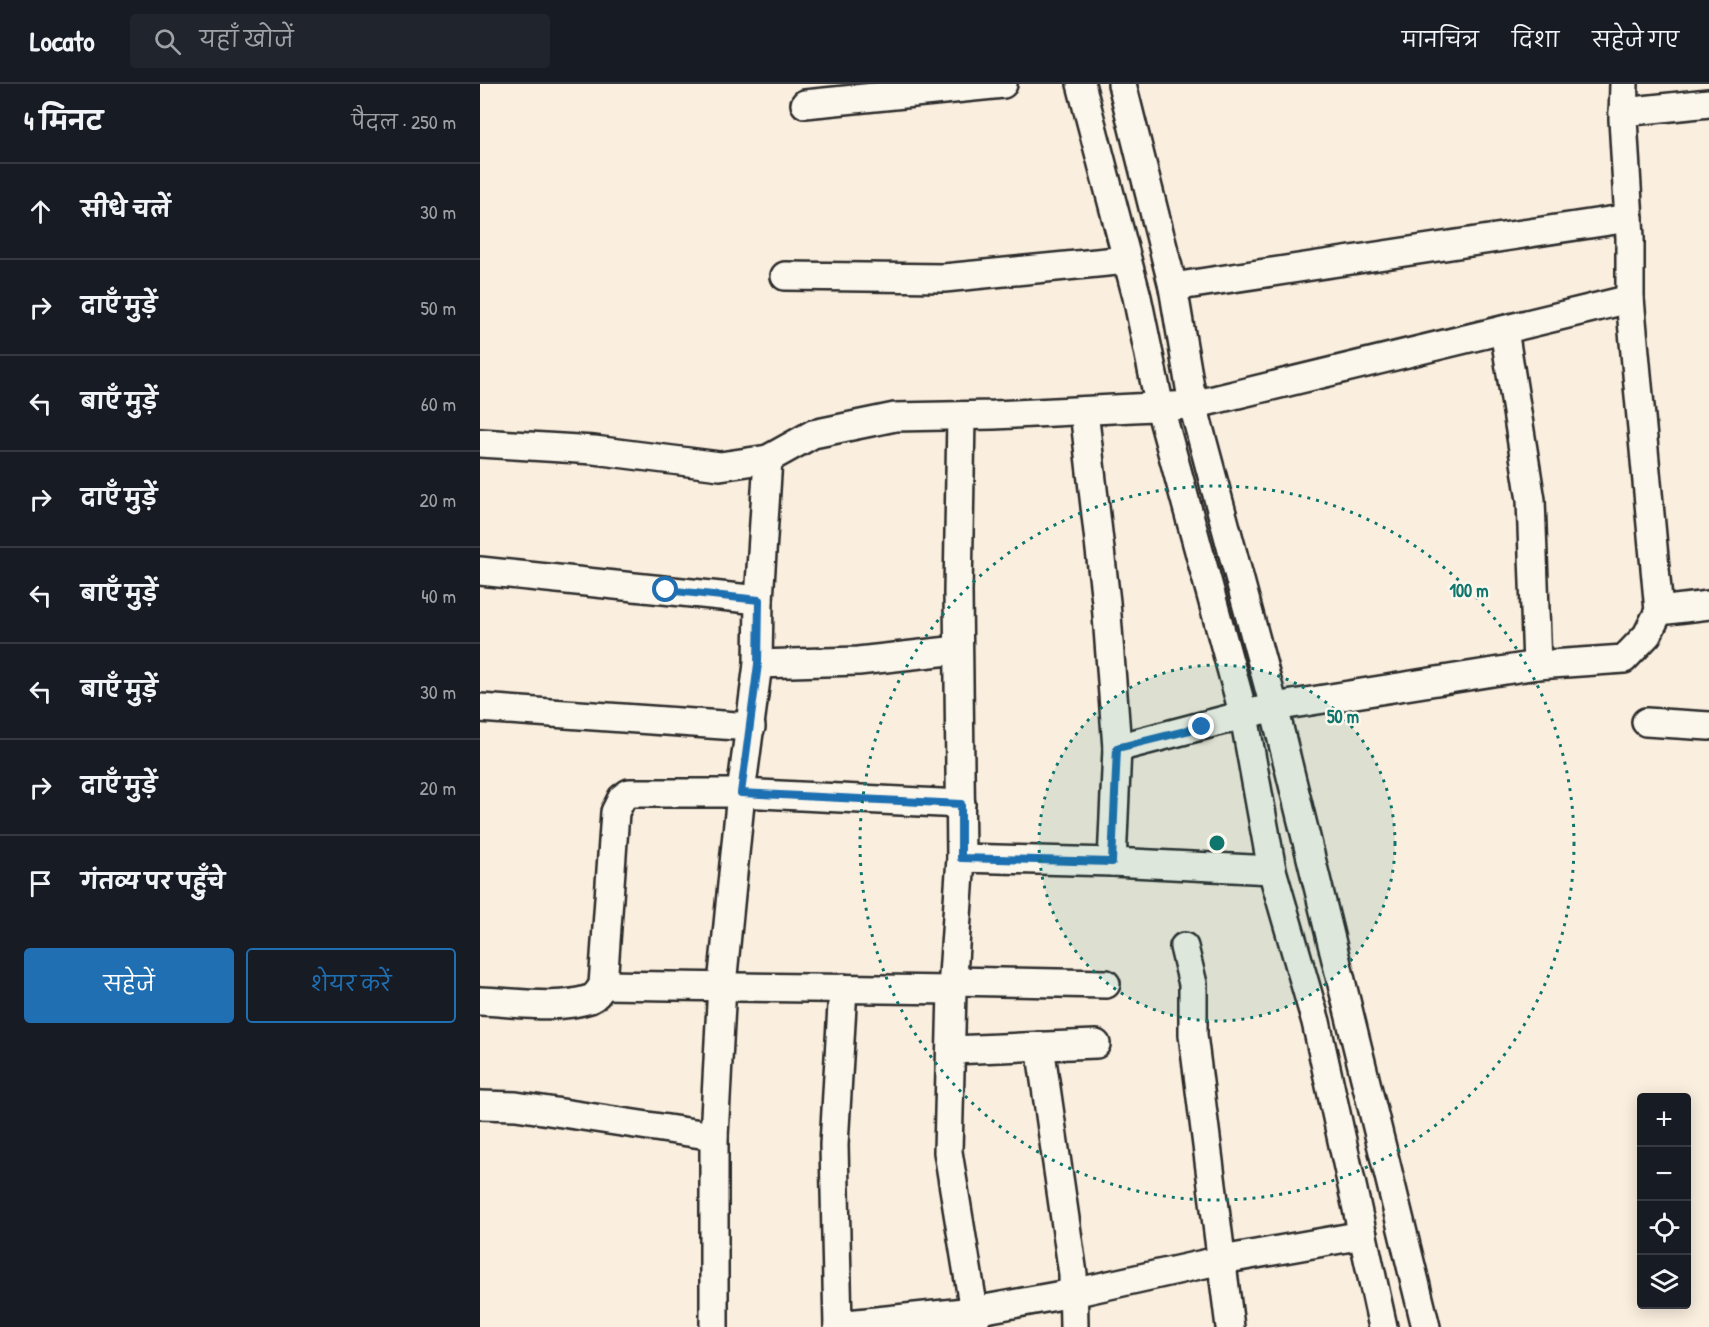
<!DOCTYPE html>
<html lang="hi">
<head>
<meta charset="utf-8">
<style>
  :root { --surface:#171b24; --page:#20242c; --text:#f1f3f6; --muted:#9ea1a6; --line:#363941; --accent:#1f6fb2 }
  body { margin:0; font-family:"Patrick Hand","Playpen Sans Deva",sans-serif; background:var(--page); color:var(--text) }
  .controls { position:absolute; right:18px; bottom:18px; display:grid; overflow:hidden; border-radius:6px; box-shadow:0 3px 15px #0003 }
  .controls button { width:54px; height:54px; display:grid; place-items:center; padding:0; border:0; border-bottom:2px solid var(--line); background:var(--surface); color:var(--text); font:30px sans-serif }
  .stop { position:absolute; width:18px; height:18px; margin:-14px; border:4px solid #1f6fb2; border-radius:50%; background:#fff }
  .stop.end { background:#1f6fb2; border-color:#fff; box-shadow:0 2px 6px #0008 }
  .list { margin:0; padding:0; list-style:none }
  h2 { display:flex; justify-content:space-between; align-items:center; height:78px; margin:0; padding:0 24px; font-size:26px }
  h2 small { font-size:20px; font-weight:400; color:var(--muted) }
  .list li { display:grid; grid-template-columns:39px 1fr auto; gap:18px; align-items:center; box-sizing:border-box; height:96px; padding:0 24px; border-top:2px solid var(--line) }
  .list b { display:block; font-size:22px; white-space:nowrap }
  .list em { font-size:20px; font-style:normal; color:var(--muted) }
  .actions { display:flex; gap:12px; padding:18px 24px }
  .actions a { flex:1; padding:14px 0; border:2px solid var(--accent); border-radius:6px; text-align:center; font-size:21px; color:var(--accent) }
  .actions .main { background:var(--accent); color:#fff }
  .icon { flex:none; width:33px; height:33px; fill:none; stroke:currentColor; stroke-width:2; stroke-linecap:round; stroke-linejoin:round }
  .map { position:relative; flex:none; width:1229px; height:1243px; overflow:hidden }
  header { display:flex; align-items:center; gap:36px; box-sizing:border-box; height:84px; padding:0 30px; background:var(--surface); border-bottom:2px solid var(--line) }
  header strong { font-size:28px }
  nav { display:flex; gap:33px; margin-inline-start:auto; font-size:21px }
  .search { width:420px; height:54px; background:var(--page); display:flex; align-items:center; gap:15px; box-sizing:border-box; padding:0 21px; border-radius:6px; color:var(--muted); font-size:22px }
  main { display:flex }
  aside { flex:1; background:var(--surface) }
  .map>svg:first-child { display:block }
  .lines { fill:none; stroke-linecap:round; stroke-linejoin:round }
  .minor-casing { stroke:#2b2b2b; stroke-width:32 }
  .minor { stroke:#fbf7ec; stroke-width:27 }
  .route { stroke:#1f6fb2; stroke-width:8 }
  .ring { fill:none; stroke:#0f766e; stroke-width:3; stroke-dasharray:3 6 }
  .centre { fill:#0f766e; stroke:#fbf7ec; stroke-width:3 }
  .ring-label { font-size:18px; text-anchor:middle; font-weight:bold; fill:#0f766e; stroke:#fbf7ec; stroke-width:5; stroke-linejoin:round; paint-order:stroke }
</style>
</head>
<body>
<header>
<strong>Locato</strong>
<div class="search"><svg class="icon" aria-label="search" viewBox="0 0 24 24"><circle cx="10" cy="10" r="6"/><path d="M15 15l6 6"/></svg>यहाँ खोजें</div>
<nav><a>मानचित्र</a><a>दिशा</a><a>सहेजे गए</a></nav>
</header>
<main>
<aside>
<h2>4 मिनट<small>पैदल · 250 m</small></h2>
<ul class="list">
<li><svg class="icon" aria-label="ahead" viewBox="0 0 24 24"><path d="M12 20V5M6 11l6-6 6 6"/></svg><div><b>सीधे चलें</b></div><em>30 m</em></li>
<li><svg class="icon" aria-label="right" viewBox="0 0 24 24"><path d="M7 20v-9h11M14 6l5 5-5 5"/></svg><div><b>दाएँ मुड़ें</b></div><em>50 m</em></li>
<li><svg class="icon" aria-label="left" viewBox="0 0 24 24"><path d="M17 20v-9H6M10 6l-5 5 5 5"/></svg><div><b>बाएँ मुड़ें</b></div><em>60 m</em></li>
<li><svg class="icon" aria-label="right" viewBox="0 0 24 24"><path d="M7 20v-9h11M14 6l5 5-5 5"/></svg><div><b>दाएँ मुड़ें</b></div><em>20 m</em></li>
<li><svg class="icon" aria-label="left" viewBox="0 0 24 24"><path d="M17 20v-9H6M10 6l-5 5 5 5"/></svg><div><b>बाएँ मुड़ें</b></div><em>40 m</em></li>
<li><svg class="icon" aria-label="left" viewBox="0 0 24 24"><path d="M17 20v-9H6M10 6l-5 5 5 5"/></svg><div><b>बाएँ मुड़ें</b></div><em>30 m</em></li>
<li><svg class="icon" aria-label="right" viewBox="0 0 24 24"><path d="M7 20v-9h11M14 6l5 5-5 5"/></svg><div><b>दाएँ मुड़ें</b></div><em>20 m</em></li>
<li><svg class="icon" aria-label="arrive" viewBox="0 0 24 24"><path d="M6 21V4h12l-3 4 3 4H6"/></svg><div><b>गंतव्य पर पहुँचे</b></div></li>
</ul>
<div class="actions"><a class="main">सहेजें</a><a>शेयर करें</a></div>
</aside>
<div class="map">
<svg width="1229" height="1243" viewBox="0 0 1229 1243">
  <rect width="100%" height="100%" fill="#faeede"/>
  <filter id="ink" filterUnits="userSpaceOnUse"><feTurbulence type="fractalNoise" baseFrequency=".0167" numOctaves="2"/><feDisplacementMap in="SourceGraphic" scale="12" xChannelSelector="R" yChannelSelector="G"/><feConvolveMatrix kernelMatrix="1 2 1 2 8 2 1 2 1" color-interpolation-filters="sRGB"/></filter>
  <g filter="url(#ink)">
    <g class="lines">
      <g class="minor-casing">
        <g id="minor">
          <path d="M 601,0 L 657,213 L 680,324 L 764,632 L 792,786 L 836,938 L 903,1243"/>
          <path d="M 642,0 L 693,203 L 713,321 L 794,623 L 946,1243"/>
          <path d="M 325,20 L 523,0"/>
          <path d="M 1143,28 L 1229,19"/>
          <path d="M 305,192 L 464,194 L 647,176"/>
          <path d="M 693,203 L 1149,134"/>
          <path d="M 1024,246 L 1051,416 L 1057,581"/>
          <path d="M 604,327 L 626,518 L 637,664 L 632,778"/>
          <path d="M 481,332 L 478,508 L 481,774 L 472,906 L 468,1068 L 494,1227 L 495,1243"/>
          <path d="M 0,359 L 114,366 L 240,382 L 288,375 L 333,350 L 415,333 L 514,331 L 713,321 L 1150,215"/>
          <path d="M 0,487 L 279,516"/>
          <path d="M 1179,527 L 1229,521"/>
          <path d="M 278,580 L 378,577 L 478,566"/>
          <path d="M 0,624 L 271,643"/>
          <path d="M 1166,638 L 1229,642"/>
          <path d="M 637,664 L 794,623 L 1057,581 L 1144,575 L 1167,551 L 1179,527 L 1150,215 L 1150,154 L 1143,35 L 1144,0"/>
          <path d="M 481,774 L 632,778 L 792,786"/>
          <path d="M 704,863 L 713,900 L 713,951 L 750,1243"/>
          <path d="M 473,897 L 626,900"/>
          <path d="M 123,901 L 472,906"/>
          <path d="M 0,917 C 34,918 77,926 110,915 C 117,912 119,907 123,901 L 135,728 L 142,714 L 149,709 L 261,709 L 481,720"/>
          <path d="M 560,962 L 593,1190 L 594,1243"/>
          <path d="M 471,966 L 616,960"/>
          <path d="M 0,1021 L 36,1022 L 234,1052"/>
          <path d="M 358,1241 L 494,1227 L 593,1209 L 742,1176 L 883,1151"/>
          <path d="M 234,1243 L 234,1052 L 242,901 L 261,709 L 278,580 L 279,516 L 288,375"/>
          <path d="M 358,1243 L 354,1061 L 363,904"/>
        </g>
      </g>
      <use href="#minor" class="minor"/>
    </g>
  </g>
  <g class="lines" filter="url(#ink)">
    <path class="route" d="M 186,506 L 279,516 L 278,580 L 261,709 L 481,720 L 481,774 L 632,778 L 637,664 L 722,643"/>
  </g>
  <circle cx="737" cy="759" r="178" fill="#0f766e" fill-opacity=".12"/>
  <g class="ring">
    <circle cx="737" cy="759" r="178"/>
    <circle cx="737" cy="759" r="357"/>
  </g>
  <circle cx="737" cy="759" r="9" class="centre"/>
  <g class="ring-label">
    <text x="989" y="513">100 m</text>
    <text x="863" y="639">50 m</text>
  </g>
</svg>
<div class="controls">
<button>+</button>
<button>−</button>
<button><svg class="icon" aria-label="locate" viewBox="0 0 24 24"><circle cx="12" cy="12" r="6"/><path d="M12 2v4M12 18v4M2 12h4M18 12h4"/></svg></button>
<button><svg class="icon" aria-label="layers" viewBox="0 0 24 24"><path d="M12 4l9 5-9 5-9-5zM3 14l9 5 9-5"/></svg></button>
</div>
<div class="stop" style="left:186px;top:506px"></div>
<div class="stop end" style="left:722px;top:643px"></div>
</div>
</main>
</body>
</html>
